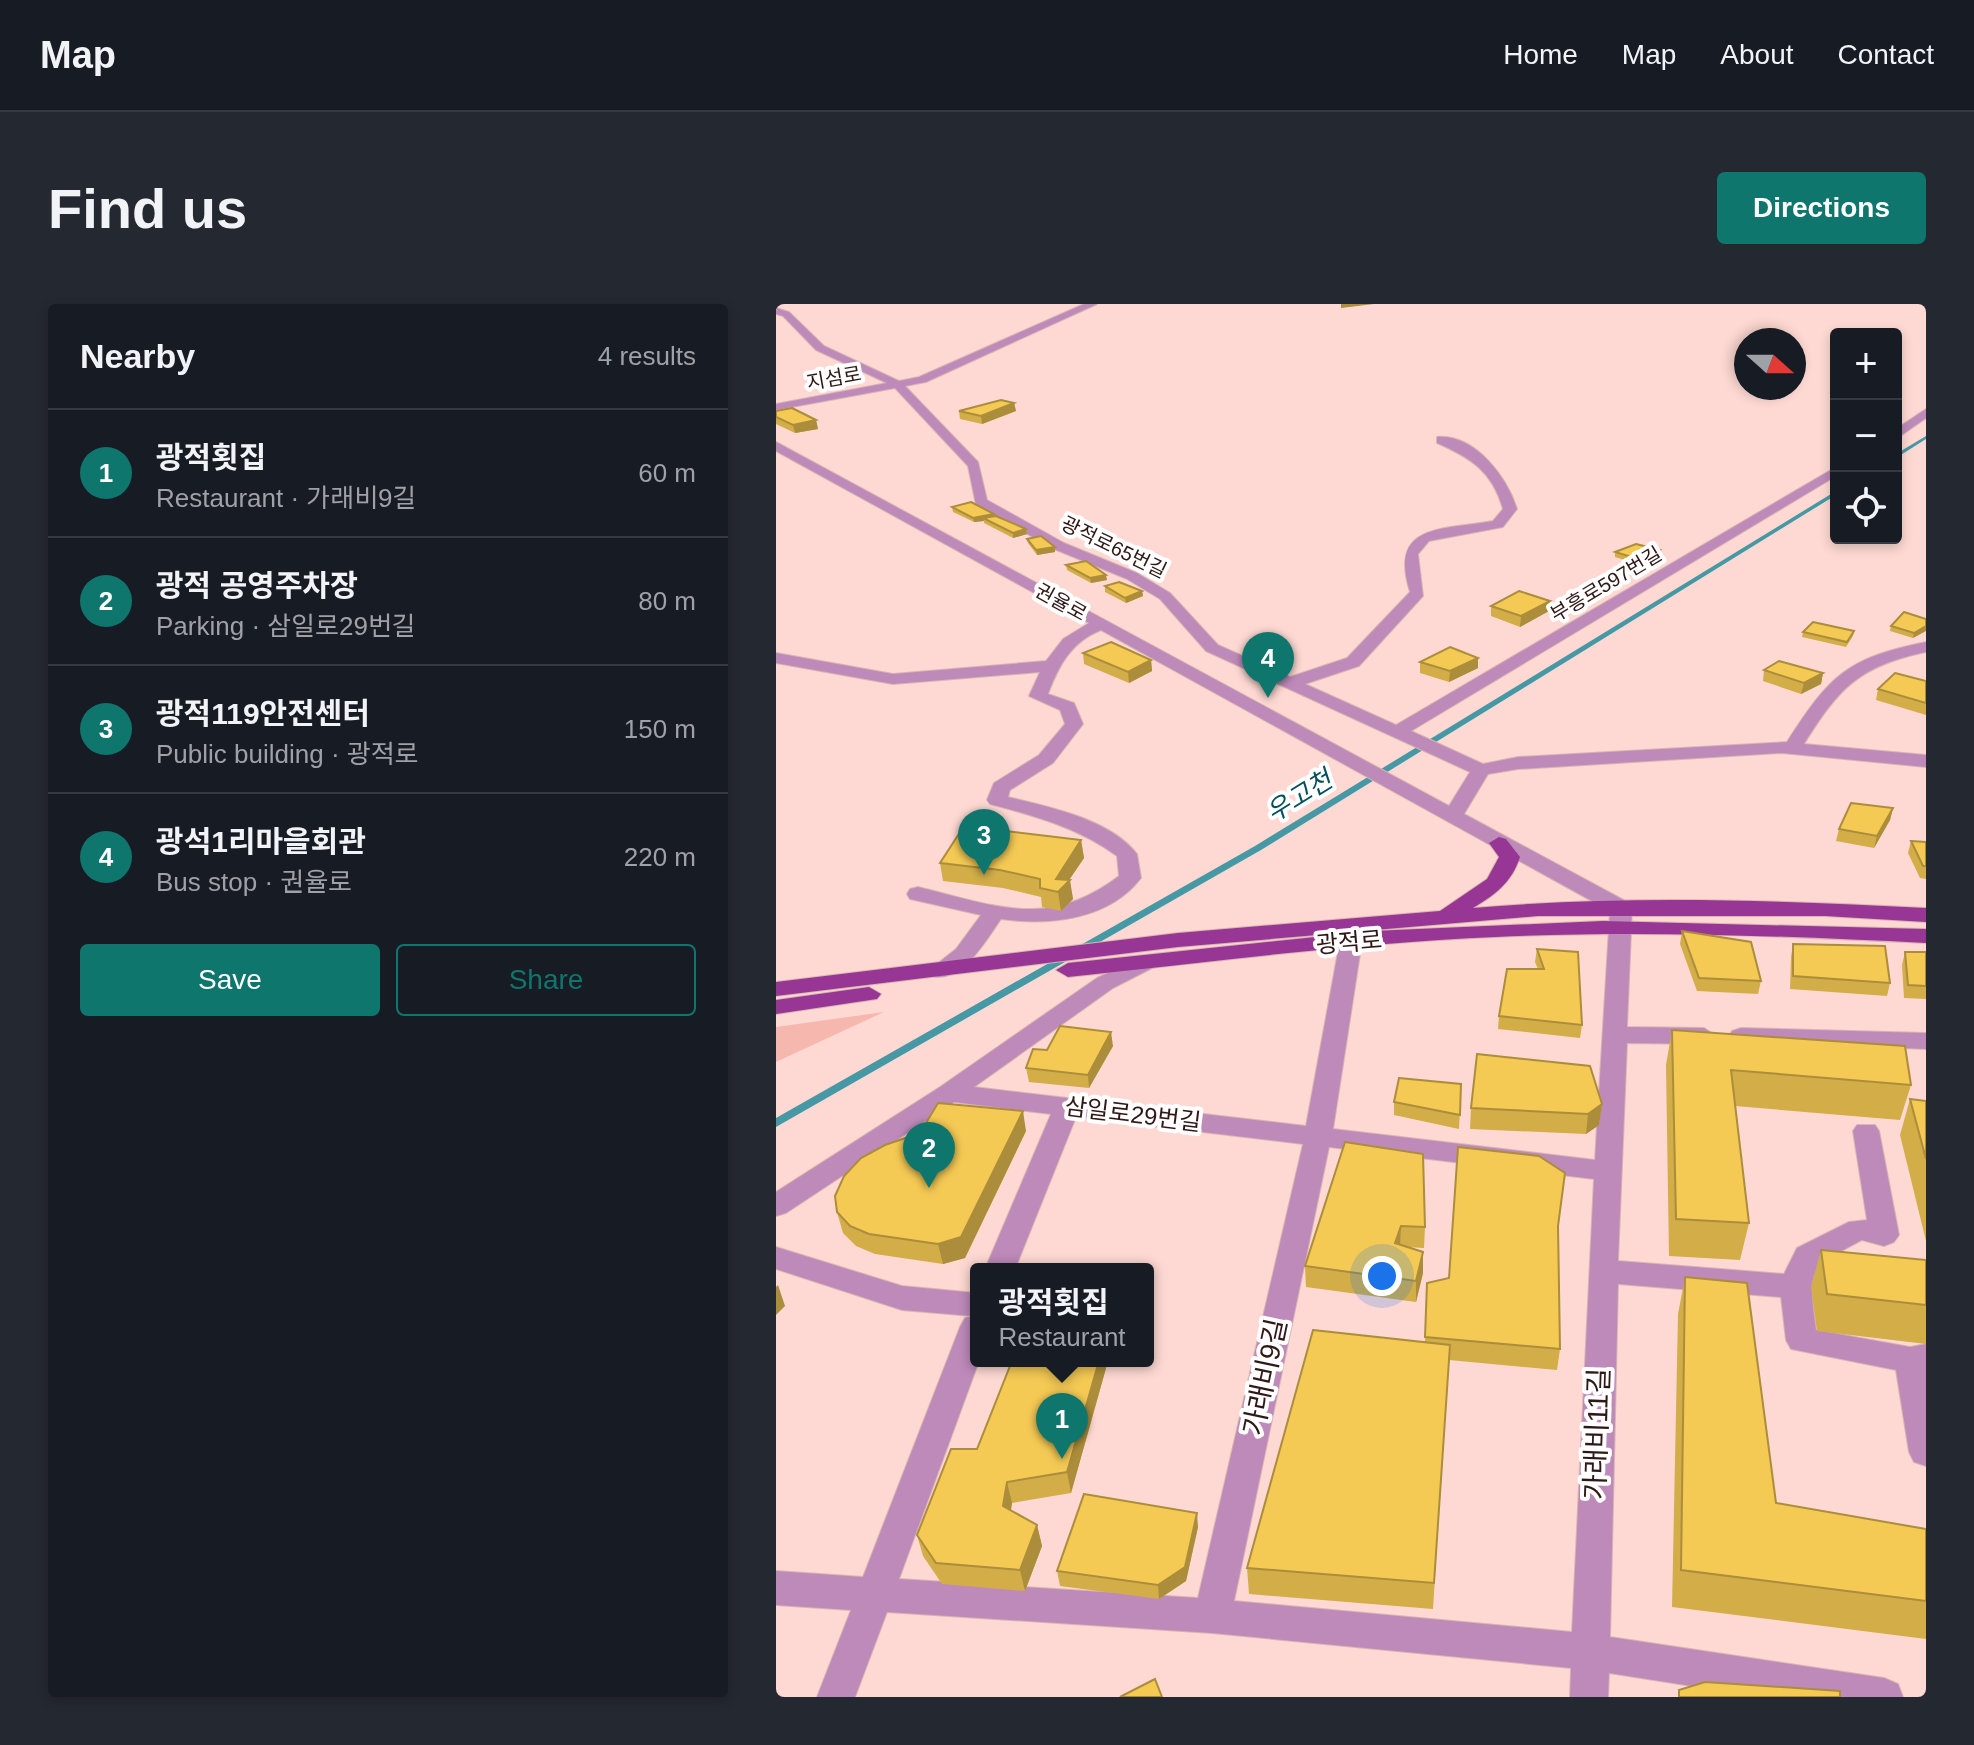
<!DOCTYPE html>
<html lang="en">
<head>
<meta charset="utf-8">
<style>
  :root { --surface:#171b24; --page:#242831; --text:#f1f3f6; --muted:#9ea1a6; --line:#363941; --accent:#0f766e }
  body { margin:0; font-family:Arial,"Noto Sans KR",sans-serif; background:var(--page); color:var(--text) }
  .controls { position:absolute; right:24px; top:24px; display:grid; overflow:hidden; border-radius:8px; box-shadow:0 4px 12px #0003 }
  .controls button { width:72px; height:72px; display:grid; place-items:center; padding:0; border:0; border-bottom:2px solid var(--line); background:var(--surface); color:var(--text); font:40px sans-serif }
  .compass { position:absolute; left:958px; top:24px; width:72px; height:72px; border-radius:50%; background:var(--surface); box-shadow:0 4px 12px #0003; rotate:111deg }
  .you { position:absolute; left:606px; top:972px; width:28px; height:28px; margin:-20px; border:6px solid #fff; border-radius:50%; background:#1a73e8; box-shadow:0 0 0 12px #1a73e833 }
  .badge { display:grid; place-items:center; width:52px; height:52px; border-radius:50%; background:var(--accent); color:#fff; font-size:26px; font-weight:700 }
  .pin { position:absolute; translate:-50% -66px; filter:drop-shadow(0 2px 4px #0008) }
  .pin::after { content:''; position:absolute; top:42px; width:28px; height:24px; background:inherit; clip-path:polygon(0 0,100% 0,50% 100%) }
  .popup { position:absolute; left:194px; top:959px; width:184px; height:104px; box-sizing:border-box; display:grid; place-content:center; border-radius:8px; background:var(--surface); filter:drop-shadow(0 2px 6px #0005); font-size:26px; white-space:nowrap; color:var(--muted) }
  .popup b { font-size:30px; color:var(--text) }
  .popup::after { content:''; position:absolute; left:50%; top:100%; margin-left:-16px; border:16px solid transparent; border-top-color:var(--surface) }
  .list { margin:0; padding:0; list-style:none }
  h2 { display:flex; justify-content:space-between; align-items:center; height:104px; margin:0; padding:0 32px; font-size:34px }
  h2 small { font-size:26px; font-weight:400; color:var(--muted) }
  .list li { display:grid; grid-template-columns:52px 1fr auto; gap:24px; align-items:center; box-sizing:border-box; height:128px; padding:0 32px; border-top:2px solid var(--line) }
  .list b { display:block; font-size:30px; white-space:nowrap }
  .list p { margin:0; font-size:26px; white-space:nowrap; color:var(--muted) }
  .list em { font-size:26px; font-style:normal; color:var(--muted) }
  .actions { display:flex; gap:16px; padding:24px 32px }
  .actions a { flex:1; padding:18px 0; border:2px solid var(--accent); border-radius:8px; text-align:center; font-size:28px; color:var(--accent) }
  .actions .main { background:var(--accent); color:#fff }
  .icon { flex:none; width:44px; height:44px; fill:none; stroke:currentColor; stroke-width:2; stroke-linecap:round; stroke-linejoin:round }
  .map { position:relative; flex:none; width:1150px; height:1393px; overflow:hidden; border-radius:8px }
  header { display:flex; align-items:center; gap:48px; box-sizing:border-box; height:112px; padding:0 40px; background:var(--surface); border-bottom:2px solid var(--line) }
  header strong { font-size:38px }
  nav { display:flex; gap:44px; margin-inline-start:auto; font-size:28px }
  .intro { display:flex; align-items:center; justify-content:space-between; box-sizing:border-box; height:192px; padding:0 48px }
  h1 { margin:0; font-size:56px }
  .button { padding:20px 36px; border-radius:8px; background:var(--accent); color:#fff; font-size:28px; font-weight:700 }
  main { display:flex; gap:48px; padding:0 48px }
  aside { flex:1; background:var(--surface); border-radius:8px; box-shadow:0 4px 12px #0003 }
  .map>svg:first-child { display:block }
  .green { fill:#f6b8ae }
  .lines { fill:none; stroke-linecap:round; stroke-linejoin:round }
  .stream { fill:#4598a4; fill-rule:evenodd }
  .minor-casing { stroke:#d9b6b1; stroke-width:2 }
  .major-casing { stroke:#d9b6b1; stroke-width:2 }
  .minor { fill:#be8aba; fill-rule:evenodd }
  .major { fill:#973694; fill-rule:evenodd }
  .wall { fill:#d2ad48 }
  .shaded-wall { fill:#ab8d3b }
  .building { fill:#f4c954; stroke:#ab8d3b; stroke-width:2 }
  .labels { text-anchor:middle; dominant-baseline:central; stroke-width:8; stroke-linejoin:round; paint-order:stroke }
  .far-street-label { font-size:20px; fill:#2f1916; stroke:#fff }
  .street-label { font-size:24px; fill:#2f1916; stroke:#fff }
  .water-label { font-size:26px; font-style:italic; fill:#00505a; stroke:#fff }
  .near-street-label { font-size:28px; fill:#2f1916; stroke:#fff }
</style>
</head>
<body>
<header>
<strong>Map</strong>
<nav><a>Home</a><a>Map</a><a>About</a><a>Contact</a></nav>
</header>
<div class="intro"><h1>Find us</h1><a class="button">Directions</a></div>
<main>
<aside>
<h2>Nearby<small>4 results</small></h2>
<ul class="list">
<li><span class="badge">1</span><div><b>광적횟집</b><p>Restaurant · 가래비9길</p></div><em>60 m</em></li>
<li><span class="badge">2</span><div><b>광적 공영주차장</b><p>Parking · 삼일로29번길</p></div><em>80 m</em></li>
<li><span class="badge">3</span><div><b>광적119안전센터</b><p>Public building · 광적로</p></div><em>150 m</em></li>
<li><span class="badge">4</span><div><b>광석1리마을회관</b><p>Bus stop · 권율로</p></div><em>220 m</em></li>
</ul>
<div class="actions"><a class="main">Save</a><a>Share</a></div>
</aside>
<div class="map">
<svg width="1150" height="1393" viewBox="0 0 1150 1393">
  <rect width="100%" height="100%" fill="#fed9d3"/>
  <path class="green" d="M 108,708 L 0,758 L 0,723 Z"/>
  <g class="lines">
    <g class="stream">
      <path d="M 1150,132 L 1150,135 L 1120,154 L 1120,150 Z"/>
      <path d="M 1060,187 L 1060,191 L 485,546 L 0,823 L 0,814 L 479,542 Z"/>
    </g>
    <g class="minor-casing">
      <g id="minor">
        <path d="M 308,0 L 321,0 L 150,78 L 129,82 L 202,158 L 211,196 L 288,239 L 361,269 L 394,289 L 442,341 L 514,373 L 571,354 L 634,288 C 612,219 667,226 717,217 L 727,205 C 716,167 695,154 661,139 L 661,133 C 699,130 731,173 741,205 L 727,223 L 653,237 L 642,250 L 647,292 L 583,362 L 529,380 L 620,421 L 1060,163 L 1060,172 L 635,427 L 707,460 L 742,453 L 1011,438 C 1054,371 1071,354 1150,338 L 1150,348 C 1083,362 1063,384 1028,440 L 1150,451 L 1150,463 L 1006,449 L 742,465 L 712,470 L 688,510 L 853,599 L 856,604 L 851,723 L 928,724 L 940,732 L 928,740 L 851,739 L 842,957 L 1008,970 L 1021,944 L 1073,918 L 1091,916 L 1077,827 L 1081,821 L 1099,821 L 1103,827 L 1123,931 L 1118,938 L 1108,942 L 1086,936 C 1031,965 1032,964 1040,1026 L 1134,1043 L 1150,1040 L 1150,1162 L 1138,1158 L 1133,1148 L 1120,1066 L 1015,1045 L 1010,1036 L 1005,993 L 842,980 L 834,1333 L 1108,1374 L 1122,1380 L 1127,1393 L 986,1393 L 833,1369 L 832,1393 L 794,1393 L 795,1364 L 436,1329 L 111,1308 L 79,1393 L 41,1393 L 75,1306 L 0,1301 L 0,1267 L 87,1273 L 184,1023 L 189,1014 L 196,1012 L 126,1006 L 0,965 L 0,943 L 126,982 L 200,989 L 200,1057 L 203,1057 L 123,1275 L 422,1294 L 527,840 L 300,813 L 239,965 L 209,965 L 275,810 L 178,798 L 10,909 L 0,912 L 0,888 L 164,783 L 321,674 L 370,651 L 378,653 L 382,658 L 378,663 L 337,684 L 198,783 L 530,822 L 564,637 L 575,630 L 586,637 L 557,825 L 819,856 L 834,607 L 325,326 C 295,338 283,361 272,390 L 298,399 L 307,420 L 277,459 L 234,486 L 232,493 C 273,503 334,515 361,550 L 365,574 C 333,616 273,622 225,615 C 210,636 186,680 156,672 L 152,667 L 180,645 L 205,611 L 134,595 L 131,590 L 134,585 L 142,583 C 221,602 272,626 343,572 L 341,552 C 303,524 259,512 214,500 L 211,496 L 218,479 L 263,451 L 289,420 L 284,406 L 253,392 L 264,368 L 117,380 L 0,359 L 0,349 L 117,370 L 270,357 L 287,335 L 313,319 L 0,147 L 0,138 L 673,502 L 694,468 L 430,347 L 384,295 L 351,275 L 278,245 L 200,201 L 192,162 L 119,84 L 0,106 L 0,100 L 111,79 L 40,46 L 7,12 L 0,10 L 0,4 L 13,8 L 48,42 L 123,77 L 143,73 ZM 553,843 L 818,875 L 796,1328 L 458,1297 Z"/>
        <path d="M 1150,105 L 1150,114 L 1120,135 L 1120,125 Z"/>
        <path d="M 965,724 L 1150,729 L 1150,745 L 956,737 L 953,732 L 956,727 Z"/>
      </g>
    </g>
    <g class="major-casing">
      <g id="major">
        <path d="M 723,533 L 730,535 L 744,553 C 736,578 719,591 697,604 C 847,591 1000,596 1150,604 L 1150,618 L 1049,612 L 762,612 L 402,643 L 0,692 L 0,678 L 402,629 L 664,607 L 711,575 L 723,553 L 713,539 Z"/>
        <path d="M 827,617 L 1150,625 L 1150,639 C 1007,632 863,626 720,633 C 577,639 434,658 292,673 L 280,666 L 292,659 L 597,627 Z"/>
        <path d="M 93,683 L 105,690 L 101,695 L 0,710 L 0,696 Z"/>
      </g>
    </g>
    <use href="#minor" class="minor"/>
    <use href="#major" class="major"/>
  </g>
  <g class="wall">
    <path d="M 238,99 L 240,107 L 206,120 L 184,115 L 183,107 Z"/>
    <path d="M 0,107 L 40,116 L 42,125 L 19,129 L 0,120 Z"/>
    <path d="M 176,203 L 219,212 L 250,225 L 251,230 L 237,234 L 208,219 L 208,217 L 198,218 L 177,208 Z"/>
    <path d="M 251,235 L 279,243 L 279,248 L 261,251 L 252,239 Z"/>
    <path d="M 884,246 L 883,251 L 868,262 L 839,253 L 839,248 Z"/>
    <path d="M 290,261 L 331,276 L 315,279 L 291,266 Z"/>
    <path d="M 329,282 L 366,287 L 367,292 L 350,299 L 329,288 Z"/>
    <path d="M 715,302 L 773,307 L 744,323 L 715,312 Z"/>
    <path d="M 1150,315 L 1137,334 L 1114,327 L 1115,322 Z"/>
    <path d="M 1078,327 L 1077,332 L 1070,343 L 1026,333 L 1027,328 Z"/>
    <path d="M 307,349 L 375,356 L 376,367 L 353,379 L 308,360 Z"/>
    <path d="M 644,358 L 702,364 L 673,378 L 644,369 Z"/>
    <path d="M 988,366 L 1047,369 L 1045,380 L 1025,390 L 987,377 Z"/>
    <path d="M 1150,377 L 1150,411 L 1100,396 L 1102,385 Z"/>
    <path d="M 1117,504 L 1114,516 L 1098,544 L 1060,537 L 1063,525 Z"/>
    <path d="M 305,536 L 308,554 L 293,576 L 297,595 L 285,607 L 266,603 L 265,593 L 227,584 L 167,577 L 164,559 Z"/>
    <path d="M 1135,537 L 1150,538 L 1150,575 L 1144,574 L 1132,549 Z"/>
    <path d="M 906,627 L 985,677 L 982,690 L 921,687 L 904,640 Z"/>
    <path d="M 1017,640 L 1114,679 L 1111,692 L 1014,685 L 1015,653 Z"/>
    <path d="M 761,645 L 806,721 L 804,734 L 722,725 L 723,712 L 762,665 L 759,658 Z"/>
    <path d="M 1129,648 L 1150,648 L 1150,695 L 1128,694 L 1126,661 Z"/>
    <path d="M 896,726 L 1135,781 L 1124,816 L 959,802 L 973,919 L 964,956 L 893,952 L 890,761 Z"/>
    <path d="M 337,742 L 313,784 L 253,778 L 250,764 L 271,746 Z"/>
    <path d="M 685,780 L 683,825 L 618,811 L 618,798 Z"/>
    <path d="M 1134,795 L 1150,797 L 1150,937 L 1124,831 Z"/>
    <path d="M 826,800 L 823,821 L 810,830 L 694,825 L 695,804 Z"/>
    <path d="M 250,827 L 189,954 L 167,960 L 99,950 L 80,942 L 67,929 L 61,908 Z"/>
    <path d="M 647,850 L 649,923 L 648,944 L 631,943 L 647,948 L 647,969 L 640,998 L 530,983 L 529,962 Z"/>
    <path d="M 782,923 L 784,1045 L 781,1066 L 673,1056 L 657,1305 L 473,1290 L 471,1264 L 649,1039 L 651,979 L 673,974 Z"/>
    <path d="M 1045,946 L 1150,956 L 1150,1040 L 1041,1027 L 1035,983 Z"/>
    <path d="M 909,973 L 1000,1199 L 1150,1225 L 1150,1335 L 896,1303 L 902,1010 Z"/>
    <path d="M 236,1057 L 332,1057 L 295,1189 L 236,1199 L 235,1206 L 261,1221 L 266,1242 L 249,1287 L 166,1280 L 147,1252 L 141,1231 L 201,1145 Z"/>
    <path d="M 422,1223 L 410,1277 L 383,1295 L 284,1282 L 281,1267 Z"/>
  </g>
  <g class="shaded-wall">
    <path d="M 565,0 L 598,0 L 565,4 Z"/>
    <path d="M 238,99 L 240,107 L 206,120 L 205,112 Z"/>
    <path d="M 40,116 L 42,125 L 19,129 L 17,121 Z"/>
    <path d="M 218,210 L 219,214 L 207,214 L 208,217 L 198,218 L 197,214 Z"/>
    <path d="M 250,225 L 251,230 L 237,234 L 237,229 Z"/>
    <path d="M 279,243 L 279,248 L 261,251 L 260,246 Z"/>
    <path d="M 884,246 L 883,251 L 868,262 L 869,257 Z"/>
    <path d="M 330,271 L 331,276 L 315,279 L 314,274 Z"/>
    <path d="M 366,287 L 367,292 L 350,299 L 349,294 Z"/>
    <path d="M 774,297 L 773,307 L 744,323 L 745,312 Z"/>
    <path d="M 1150,322 L 1150,327 L 1137,334 L 1138,329 Z"/>
    <path d="M 702,354 L 702,364 L 673,378 L 674,367 Z"/>
    <path d="M 375,356 L 376,367 L 353,379 L 352,368 Z"/>
    <path d="M 1047,369 L 1045,380 L 1025,390 L 1028,379 Z"/>
    <path d="M 1117,504 L 1114,516 L 1098,544 L 1101,532 Z"/>
    <path d="M 305,536 L 308,554 L 291,579 L 294,576 L 297,595 L 285,607 L 280,575 Z"/>
    <path d="M 335,728 L 337,742 L 313,784 L 312,771 Z"/>
    <path d="M 826,800 L 823,821 L 810,830 L 812,810 Z"/>
    <path d="M 247,807 L 250,827 L 189,954 L 167,960 L 162,940 Z"/>
    <path d="M 625,922 L 624,942 L 619,939 Z"/>
    <path d="M 647,948 L 647,969 L 640,998 L 640,977 Z"/>
    <path d="M 2,981 L 9,1002 L 0,1011 L 0,983 Z"/>
    <path d="M 323,1057 L 332,1057 L 295,1189 L 291,1168 Z"/>
    <path d="M 231,1178 L 236,1199 L 232,1223 L 227,1202 Z"/>
    <path d="M 421,1209 L 422,1223 L 410,1277 L 383,1295 L 382,1281 Z"/>
    <path d="M 261,1221 L 266,1242 L 249,1287 L 244,1266 Z"/>
  </g>
  <g class="building">
    <path d="M 225,96 L 238,99 L 205,112 L 183,107 Z"/>
    <path d="M 16,104 L 40,116 L 17,121 L 0,113 L 0,107 Z"/>
    <path d="M 195,198 L 218,210 L 197,214 L 176,203 Z"/>
    <path d="M 220,212 L 250,225 L 237,229 L 207,214 Z"/>
    <path d="M 265,232 L 279,243 L 260,246 L 251,235 Z"/>
    <path d="M 860,240 L 884,246 L 869,257 L 839,248 Z"/>
    <path d="M 310,257 L 330,271 L 314,274 L 290,261 Z"/>
    <path d="M 343,278 L 366,287 L 349,294 L 329,282 Z"/>
    <path d="M 743,287 L 774,297 L 745,312 L 715,302 Z"/>
    <path d="M 1128,308 L 1150,315 L 1150,322 L 1138,329 L 1115,322 Z"/>
    <path d="M 1037,318 L 1078,327 L 1071,338 L 1027,328 Z"/>
    <path d="M 335,338 L 375,356 L 352,368 L 307,349 Z"/>
    <path d="M 674,343 L 702,354 L 674,367 L 644,358 Z"/>
    <path d="M 1003,357 L 1047,369 L 1028,379 L 988,366 Z"/>
    <path d="M 1119,369 L 1150,377 L 1150,399 L 1102,385 Z"/>
    <path d="M 1075,499 L 1117,504 L 1101,532 L 1063,525 Z"/>
    <path d="M 188,522 L 305,536 L 280,575 L 294,576 L 282,588 L 264,584 L 264,575 L 224,566 L 164,559 Z"/>
    <path d="M 1135,537 L 1150,538 L 1150,562 L 1147,562 Z"/>
    <path d="M 906,627 L 975,638 L 985,677 L 923,674 Z"/>
    <path d="M 1017,640 L 1109,642 L 1114,679 L 1017,672 Z"/>
    <path d="M 761,645 L 802,648 L 806,721 L 723,712 L 731,665 L 768,665 Z"/>
    <path d="M 1129,648 L 1150,648 L 1150,682 L 1132,681 Z"/>
    <path d="M 284,722 L 335,728 L 312,771 L 250,764 L 257,745 L 271,746 Z"/>
    <path d="M 896,726 L 1129,742 L 1135,781 L 955,766 L 973,919 L 900,915 Z"/>
    <path d="M 701,750 L 814,762 L 826,800 L 812,810 L 695,804 Z"/>
    <path d="M 623,774 L 685,780 L 684,811 L 618,798 Z"/>
    <path d="M 1134,795 L 1150,797 L 1150,855 Z"/>
    <path d="M 162,799 L 247,807 L 185,933 L 162,940 L 93,930 L 74,922 L 61,908 L 59,892 L 68,872 L 85,854 L 109,841 L 144,829 Z"/>
    <path d="M 569,838 L 647,850 L 649,923 L 625,922 L 619,939 L 647,948 L 640,977 L 529,962 Z"/>
    <path d="M 682,843 L 763,852 L 789,869 L 782,922 L 784,1045 L 649,1033 L 651,979 L 673,974 Z"/>
    <path d="M 1045,946 L 1150,956 L 1150,1001 L 1051,990 Z"/>
    <path d="M 909,973 L 971,979 L 1000,1199 L 1150,1225 L 1150,1297 L 905,1266 Z"/>
    <path d="M 537,1026 L 674,1041 L 658,1279 L 471,1264 Z"/>
    <path d="M 236,1057 L 323,1057 L 291,1168 L 231,1178 L 227,1202 L 261,1221 L 244,1266 L 160,1259 L 141,1231 L 175,1145 L 201,1145 Z"/>
    <path d="M 308,1190 L 421,1209 L 409,1263 L 382,1281 L 281,1267 Z"/>
    <path d="M 379,1375 L 386,1393 L 344,1393 Z"/>
    <path d="M 929,1378 L 1064,1387 L 1064,1393 L 903,1393 L 903,1386 Z"/>
  </g>
  <g class="labels">
    <g class="far-street-label">
      <text transform="translate(58 74) rotate(-10)">지섬로</text>
      <text transform="translate(338 243) rotate(26)">광적로65번길</text>
      <text transform="translate(830 280) rotate(-31)">부흥로597번길</text>
      <text transform="translate(285 298) rotate(29)">권율로</text>
    </g>
    <g class="street-label">
      <text transform="translate(573 638) rotate(-5)">광적로</text>
      <text transform="translate(357 810) rotate(7)">삼일로29번길</text>
    </g>
    <g class="water-label">
      <text transform="translate(523 492) rotate(-32)">우고천</text>
    </g>
    <g class="near-street-label">
      <text transform="translate(489 1073) rotate(-78)">가래비9길</text>
      <text transform="translate(821 1130) rotate(-88)">가래비11길</text>
    </g>
  </g>
</svg>
<div class="controls">
<button>+</button>
<button>−</button>
<button><svg class="icon" aria-label="locate" viewBox="0 0 24 24"><circle cx="12" cy="12" r="6"/><path d="M12 2v4M12 18v4M2 12h4M18 12h4"/></svg></button>
</div>
<svg class="compass" viewBox="-18 -18 36 36"><path d="M0-13l5 13h-10z" fill="#e53935"/><path d="M0 13l5-13h-10z" fill="#9ea1a6"/></svg>
<div class="you"></div>
<div class="pin badge" style="left:286px;top:1155px">1</div>
<div class="popup"><b>광적횟집</b>Restaurant</div>
<div class="pin badge" style="left:153px;top:884px">2</div>
<div class="pin badge" style="left:208px;top:571px">3</div>
<div class="pin badge" style="left:492px;top:394px">4</div>
</div>
</main>
</body>
</html>
